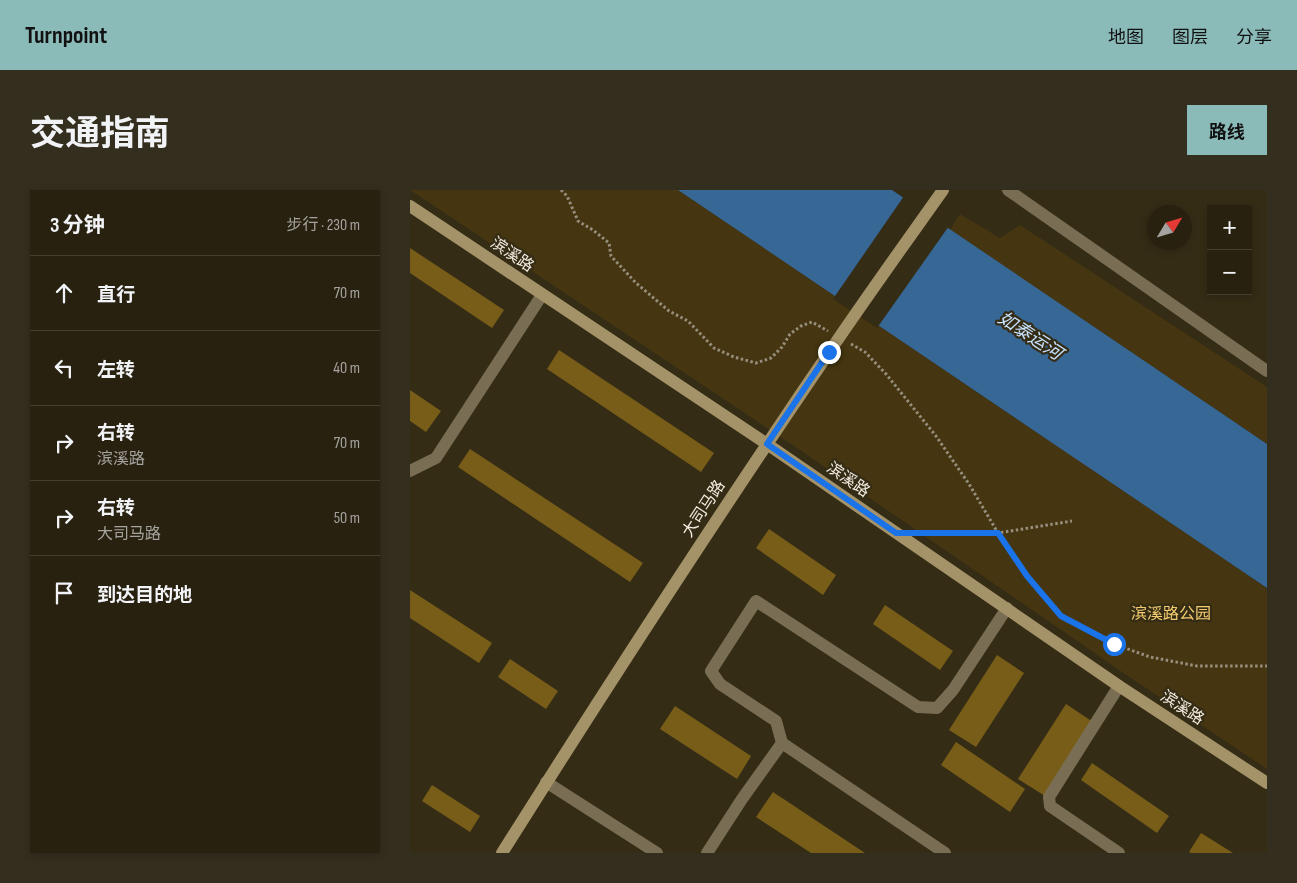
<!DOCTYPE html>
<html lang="zh">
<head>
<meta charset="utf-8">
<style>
  :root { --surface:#282110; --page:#342e1e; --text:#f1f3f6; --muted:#a5a39f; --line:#443e30; --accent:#8bbbb9 }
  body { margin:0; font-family:"Sofia Sans Condensed","Noto Sans SC",sans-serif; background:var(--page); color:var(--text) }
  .controls { position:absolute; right:15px; top:15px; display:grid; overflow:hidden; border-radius:0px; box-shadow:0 2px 8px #0003 }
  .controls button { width:45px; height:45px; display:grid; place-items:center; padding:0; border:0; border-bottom:1px solid var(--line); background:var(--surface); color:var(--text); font:25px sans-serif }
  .compass { position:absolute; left:737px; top:15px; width:45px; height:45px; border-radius:50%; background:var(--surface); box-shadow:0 2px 8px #0003; rotate:52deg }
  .stop { position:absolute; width:15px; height:15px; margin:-11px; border:4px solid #1a73e8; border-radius:50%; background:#fff }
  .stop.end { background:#1a73e8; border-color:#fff; box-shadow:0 1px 5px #0008 }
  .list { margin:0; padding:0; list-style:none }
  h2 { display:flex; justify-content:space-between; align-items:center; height:65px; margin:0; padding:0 20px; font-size:21px }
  h2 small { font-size:16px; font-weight:400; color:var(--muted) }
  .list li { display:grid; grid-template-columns:32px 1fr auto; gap:15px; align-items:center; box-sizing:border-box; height:75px; padding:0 20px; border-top:1px solid var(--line) }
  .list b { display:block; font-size:19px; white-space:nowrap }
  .list p { margin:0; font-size:16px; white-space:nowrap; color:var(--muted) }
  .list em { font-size:16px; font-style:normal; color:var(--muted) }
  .icon { flex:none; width:28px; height:28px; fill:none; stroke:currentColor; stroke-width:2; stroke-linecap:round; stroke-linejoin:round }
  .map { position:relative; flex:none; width:857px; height:663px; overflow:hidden; border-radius:0px }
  header { display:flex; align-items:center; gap:30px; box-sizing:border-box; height:70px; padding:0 25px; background:var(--accent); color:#111 }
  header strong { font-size:24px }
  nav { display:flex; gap:28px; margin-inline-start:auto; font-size:18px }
  .intro { display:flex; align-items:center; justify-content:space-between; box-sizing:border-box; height:120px; padding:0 30px }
  h1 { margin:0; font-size:35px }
  .button { padding:12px 22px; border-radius:0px; background:var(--accent); color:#111; font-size:18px; font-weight:700 }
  main { display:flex; gap:30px; padding:0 30px }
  aside { flex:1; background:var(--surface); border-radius:0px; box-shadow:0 2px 8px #0003 }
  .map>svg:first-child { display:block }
  .green { fill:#453611 }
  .water { fill:#366795 }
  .pier { fill:#352c16 }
  .building { fill:#785d18 }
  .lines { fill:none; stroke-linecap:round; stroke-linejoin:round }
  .path { stroke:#978f7e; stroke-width:3; stroke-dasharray:2.5 2.5; stroke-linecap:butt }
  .street { stroke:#796e54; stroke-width:12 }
  .secondary { stroke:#a49268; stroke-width:12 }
  .route { stroke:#1a73e8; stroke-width:6 }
  .labels { text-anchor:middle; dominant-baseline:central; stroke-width:4.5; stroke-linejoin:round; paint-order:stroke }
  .street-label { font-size:16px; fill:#f3ede0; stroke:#352c16 }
  .park-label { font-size:16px; fill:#f4cc6f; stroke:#352c16 }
  .water-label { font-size:18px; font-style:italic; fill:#c7e3ff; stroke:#352c16 }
</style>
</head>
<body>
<header>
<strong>Turnpoint</strong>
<nav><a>地图</a><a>图层</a><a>分享</a></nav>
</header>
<div class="intro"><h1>交通指南</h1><a class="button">路线</a></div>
<main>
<aside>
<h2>3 分钟<small>步行 · 230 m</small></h2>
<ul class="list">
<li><svg class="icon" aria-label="ahead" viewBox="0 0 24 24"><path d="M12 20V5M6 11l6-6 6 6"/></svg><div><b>直行</b></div><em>70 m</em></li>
<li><svg class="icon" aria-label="left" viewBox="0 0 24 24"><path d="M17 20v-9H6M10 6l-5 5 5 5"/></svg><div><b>左转</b></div><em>40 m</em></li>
<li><svg class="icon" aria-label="right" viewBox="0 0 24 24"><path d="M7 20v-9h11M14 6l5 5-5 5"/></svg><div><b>右转</b><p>滨溪路</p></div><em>70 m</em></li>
<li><svg class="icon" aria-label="right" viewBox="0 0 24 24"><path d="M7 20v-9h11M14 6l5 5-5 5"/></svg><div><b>右转</b><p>大司马路</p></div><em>50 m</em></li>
<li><svg class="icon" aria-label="arrive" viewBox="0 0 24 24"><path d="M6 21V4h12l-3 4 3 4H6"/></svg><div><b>到达目的地</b></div></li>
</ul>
</aside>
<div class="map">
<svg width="857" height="663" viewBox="0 0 857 663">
  <rect width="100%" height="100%" fill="#352c16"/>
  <g class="green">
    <path d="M 0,0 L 268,0 L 857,398 L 857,579 L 715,484 L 390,260 Z"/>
    <path d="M 550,24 L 590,48 L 610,35 L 857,197 L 857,254 L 540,40 Z"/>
  </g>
  <path class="water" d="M 268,0 L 482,0 L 857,254 L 857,398 Z"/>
  <path class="pier" d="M 494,6 L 539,36 L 467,138 L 423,109 Z"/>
  <g class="building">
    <path d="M 0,58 L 94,120 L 82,138 L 0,83 Z"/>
    <path d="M 149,160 L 304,263 L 291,282 L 137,179 Z"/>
    <path d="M 0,200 L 31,221 L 16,242 L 0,231 Z"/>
    <path d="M 60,259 L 233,373 L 220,392 L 48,277 Z"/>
    <path d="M 359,339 L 426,385 L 413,405 L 346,358 Z"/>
    <path d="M 0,400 L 82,453 L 69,473 L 0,428 Z"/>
    <path d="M 475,415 L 543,461 L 530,480 L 463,434 Z"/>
    <path d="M 587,465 L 614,483 L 566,557 L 539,540 Z"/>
    <path d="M 100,469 L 148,501 L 136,519 L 88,487 Z"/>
    <path d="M 656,514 L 683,532 L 635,606 L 608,589 Z"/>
    <path d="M 265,516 L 341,566 L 327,589 L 250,539 Z"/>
    <path d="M 546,552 L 615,599 L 600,622 L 531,575 Z"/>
    <path d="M 682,573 L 759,626 L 747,643 L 671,590 Z"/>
    <path d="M 22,595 L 70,626 L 60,642 L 12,611 Z"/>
    <path d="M 363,602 L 455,663 L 401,663 L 346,627 Z"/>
    <path d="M 791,643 L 823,663 L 781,663 L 779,662 Z"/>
  </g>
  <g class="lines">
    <g class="path">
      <path d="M 151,0 L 157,6 L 168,31 L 183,40 L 199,53 L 201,66 L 226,93 L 259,121 L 278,131 L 304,158 L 324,167 L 346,173 L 361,168 L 372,157 L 380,144 L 391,136 L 402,132 L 418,141"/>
      <path d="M 441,154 L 455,162 L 476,184 L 526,246 L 559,294 L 588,343 L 617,387 L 651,426 L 704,454 L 740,467 L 787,476 L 857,476"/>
      <path d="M 511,343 L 588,343 L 662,331"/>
    </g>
    <g class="street">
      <path d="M 598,0 L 857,181"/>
      <path d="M 0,281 L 26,268 L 132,105"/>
      <path d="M 372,553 L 535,663"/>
      <path d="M 136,592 L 247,663"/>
      <path d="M 297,663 L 332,609 L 372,553 L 366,531 L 310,494 L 301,481 L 346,411 L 508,517 L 527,518 L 543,500 L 597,418"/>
      <path d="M 709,663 L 640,616 L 639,607 L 709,496"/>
    </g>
    <g class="secondary">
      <path d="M 0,16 L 357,254 L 709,496 L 857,593"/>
      <path d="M 92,663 C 198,495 306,328 418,164 C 455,109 494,55 533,0"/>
    </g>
  </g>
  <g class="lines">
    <path class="route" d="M 419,162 L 357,254 L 486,343 L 588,343 L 617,386 L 651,426 L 704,454"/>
  </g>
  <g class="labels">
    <g class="street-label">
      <text transform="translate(102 65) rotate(34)">滨溪路</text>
      <text transform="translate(438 290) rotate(35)">滨溪路</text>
      <text transform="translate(294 319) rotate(-57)">大司马路</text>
      <text transform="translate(772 518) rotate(33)">滨溪路</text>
    </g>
    <g class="park-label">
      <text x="761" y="424">滨溪路公园</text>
    </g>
    <g class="water-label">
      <text transform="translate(620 146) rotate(33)">如泰运河</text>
    </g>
  </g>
</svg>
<div class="controls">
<button>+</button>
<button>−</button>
</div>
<svg class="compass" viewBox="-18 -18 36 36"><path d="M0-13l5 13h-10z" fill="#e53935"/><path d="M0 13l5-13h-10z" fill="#a5a39f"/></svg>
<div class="stop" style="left:704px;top:454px"></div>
<div class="stop end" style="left:419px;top:162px"></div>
</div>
</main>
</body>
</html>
